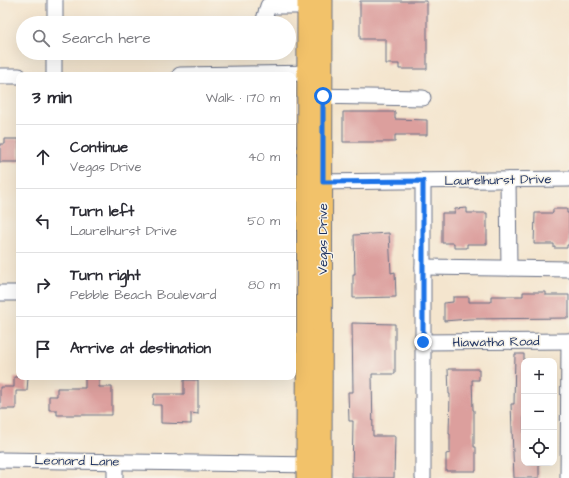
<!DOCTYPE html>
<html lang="en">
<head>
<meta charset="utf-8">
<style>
  :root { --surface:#fff; --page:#f7f7f7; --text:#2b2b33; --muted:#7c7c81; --line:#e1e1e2 }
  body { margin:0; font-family:"Architects Daughter",sans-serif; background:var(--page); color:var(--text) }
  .controls { position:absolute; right:12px; bottom:12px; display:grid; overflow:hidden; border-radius:8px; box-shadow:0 4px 16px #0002 }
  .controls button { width:36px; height:36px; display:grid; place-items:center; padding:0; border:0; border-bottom:1px solid var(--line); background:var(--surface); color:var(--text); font:20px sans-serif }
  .stop { position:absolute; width:12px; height:12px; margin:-9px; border:3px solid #1a73e8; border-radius:50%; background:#fff }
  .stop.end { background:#1a73e8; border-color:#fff; box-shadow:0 1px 4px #0008 }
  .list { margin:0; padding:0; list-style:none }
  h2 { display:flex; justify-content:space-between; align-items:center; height:52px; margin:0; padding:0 16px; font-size:17px }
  h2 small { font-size:13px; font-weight:400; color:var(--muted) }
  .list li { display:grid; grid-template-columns:26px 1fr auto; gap:12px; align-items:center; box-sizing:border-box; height:64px; padding:0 16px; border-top:1px solid var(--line) }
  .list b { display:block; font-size:15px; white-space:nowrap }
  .list p { margin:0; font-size:13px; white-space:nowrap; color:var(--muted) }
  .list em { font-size:13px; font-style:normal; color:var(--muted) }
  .icon { flex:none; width:22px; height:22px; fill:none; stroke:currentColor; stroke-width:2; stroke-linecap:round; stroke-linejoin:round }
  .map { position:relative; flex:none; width:569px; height:478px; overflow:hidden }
  .search { position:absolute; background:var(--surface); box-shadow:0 4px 16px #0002; left:16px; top:16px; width:280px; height:44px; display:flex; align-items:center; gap:10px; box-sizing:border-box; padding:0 14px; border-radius:22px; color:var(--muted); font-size:15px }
  .panel { position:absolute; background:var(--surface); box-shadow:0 4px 16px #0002; left:16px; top:72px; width:280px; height:308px; border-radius:8px }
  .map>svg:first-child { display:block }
  .building { fill:#dc9f9d }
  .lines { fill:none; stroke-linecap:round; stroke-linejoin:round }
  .minor-casing { stroke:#676f85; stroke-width:17 }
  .major-casing { stroke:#676f85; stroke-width:21 }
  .minor { stroke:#fff; stroke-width:15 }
  .major { stroke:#f2c26a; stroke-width:19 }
  .route { stroke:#1a73e8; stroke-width:5 }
  .labels { text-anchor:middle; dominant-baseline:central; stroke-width:3; stroke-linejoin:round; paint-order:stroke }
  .street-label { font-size:13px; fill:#1b2f5e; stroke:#f7f3e8 }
</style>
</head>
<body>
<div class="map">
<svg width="569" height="478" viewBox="0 0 569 478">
  <rect width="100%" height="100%" fill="#f7f3e8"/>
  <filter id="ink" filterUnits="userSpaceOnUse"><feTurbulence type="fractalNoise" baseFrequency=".025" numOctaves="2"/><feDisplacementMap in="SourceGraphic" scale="8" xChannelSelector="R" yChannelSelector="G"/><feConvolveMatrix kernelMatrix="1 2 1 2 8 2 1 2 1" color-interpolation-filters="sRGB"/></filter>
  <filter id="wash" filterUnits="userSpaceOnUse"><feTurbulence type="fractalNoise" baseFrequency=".012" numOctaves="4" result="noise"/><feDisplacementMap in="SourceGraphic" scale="16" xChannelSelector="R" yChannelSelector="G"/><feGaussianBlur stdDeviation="0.9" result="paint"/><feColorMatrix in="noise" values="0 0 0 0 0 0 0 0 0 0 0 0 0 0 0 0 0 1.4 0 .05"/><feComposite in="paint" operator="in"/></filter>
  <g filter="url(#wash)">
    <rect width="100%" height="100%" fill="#f4e5ce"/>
    <g id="blocks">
      <g class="building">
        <path d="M 360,1 L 427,1 L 427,69 L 399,69 L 399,64 L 386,64 L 386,39 L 360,39 Z"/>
        <path d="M 343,112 L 395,112 L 395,119 L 427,120 L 427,135 L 395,135 L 395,142 L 343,142 Z"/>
        <path d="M 5,139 L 19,139 L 19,162 L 0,162 L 0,144 L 5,144 Z"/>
        <path d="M 467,208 L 467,213 L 487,213 L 487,244 L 467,244 L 467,248 L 454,248 L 454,243 L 442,243 L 442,213 L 455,213 L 455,209 Z"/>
        <path d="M 553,209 L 567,209 L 567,213 L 569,213 L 569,245 L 567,245 L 567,248 L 554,248 L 554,244 L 534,244 L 535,213 L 553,213 Z"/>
        <path d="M 389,233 L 391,273 L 395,272 L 396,297 L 353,298 L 353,274 L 355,274 L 354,235 Z"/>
        <path d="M 523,292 L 546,292 L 546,295 L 569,295 L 569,318 L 469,319 L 444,321 L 444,303 L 453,302 L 453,297 L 469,297 L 469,302 L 491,302 L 491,296 L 523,296 Z"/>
        <path d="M 352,323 L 395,324 L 395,374 L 372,374 L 373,436 L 395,436 L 394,478 L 352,478 L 353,421 L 349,421 L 348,392 L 353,392 Z"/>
        <path d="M 515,354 L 524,354 L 524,463 L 539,463 L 539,478 L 514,478 L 511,404 L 514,404 Z"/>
        <path d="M 448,369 L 479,369 L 479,380 L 472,380 L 473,410 L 474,410 L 474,447 L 476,447 L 476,471 L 446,471 L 446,454 L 450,453 L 450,434 L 449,434 L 450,394 L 449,394 Z"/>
        <path d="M 14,377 L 28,377 L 27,391 L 16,391 L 16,409 L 0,409 L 0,387 L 14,387 Z"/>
        <path d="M 85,377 L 99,377 L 99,387 L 112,387 L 112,415 L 57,415 L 57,410 L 49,410 L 49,396 L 57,396 L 57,388 L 85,388 Z"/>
        <path d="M 184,380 L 198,380 L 198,414 L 191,413 L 191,424 L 161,423 L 161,405 L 153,405 L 154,394 L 184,394 Z"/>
      </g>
    </g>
  </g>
  <g filter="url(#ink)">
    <use href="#blocks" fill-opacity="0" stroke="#676f85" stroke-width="1"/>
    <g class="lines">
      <g class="minor-casing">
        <g id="minor">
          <path d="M 55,23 L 55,0"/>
          <path d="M 263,23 L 268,6 L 307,6"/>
          <path d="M 54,75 L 54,53"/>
          <path d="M 180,75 L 318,73"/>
          <path d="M 0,76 L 19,76"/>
          <path d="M 312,96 L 423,98"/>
          <path d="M 508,180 L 509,268"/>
          <path d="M 312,182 L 569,179"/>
          <path d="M 423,267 L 569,269"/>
          <path d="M 0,293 L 19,293"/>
          <path d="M 423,342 L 569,341"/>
          <path d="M 0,460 L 317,465"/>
          <path d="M 115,462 L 115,478"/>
          <path d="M 423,478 L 423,181"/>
          <path d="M 568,478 L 569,341"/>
        </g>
      </g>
      <g class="major-casing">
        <g id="major">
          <path d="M 306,478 L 307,0"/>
          <path d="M 322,478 L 323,0"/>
        </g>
      </g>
      <use href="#minor" class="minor"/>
      <use href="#major" class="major"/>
    </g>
  </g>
  <g class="lines" filter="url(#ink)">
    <path class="route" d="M 323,96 L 323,182 L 423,181 L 423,342"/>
  </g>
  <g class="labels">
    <g class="street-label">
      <text transform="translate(498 180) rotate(-1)">Laurelhurst Drive</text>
      <text transform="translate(323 239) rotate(-90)">Vegas Drive</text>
      <text transform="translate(496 342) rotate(-1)">Hiawatha Road</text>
      <text transform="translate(77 461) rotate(1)">Leonard Lane</text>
    </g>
  </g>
</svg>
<div class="controls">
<button>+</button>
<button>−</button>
<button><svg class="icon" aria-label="locate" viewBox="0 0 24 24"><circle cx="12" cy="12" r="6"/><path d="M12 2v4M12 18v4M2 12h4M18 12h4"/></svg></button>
</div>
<div class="stop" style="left:323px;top:96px"></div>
<div class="stop end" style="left:423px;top:342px"></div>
<div class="search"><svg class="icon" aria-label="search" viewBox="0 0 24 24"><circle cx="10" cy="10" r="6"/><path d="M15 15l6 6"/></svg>Search here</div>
<section class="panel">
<h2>3 min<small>Walk · 170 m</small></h2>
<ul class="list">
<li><svg class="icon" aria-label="ahead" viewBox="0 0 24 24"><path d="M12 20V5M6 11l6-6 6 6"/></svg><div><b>Continue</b><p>Vegas Drive</p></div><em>40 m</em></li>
<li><svg class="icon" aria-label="left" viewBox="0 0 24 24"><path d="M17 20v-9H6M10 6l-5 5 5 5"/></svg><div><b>Turn left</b><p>Laurelhurst Drive</p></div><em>50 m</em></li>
<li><svg class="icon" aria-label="right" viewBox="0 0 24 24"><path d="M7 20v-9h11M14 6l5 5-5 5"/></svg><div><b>Turn right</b><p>Pebble Beach Boulevard</p></div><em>80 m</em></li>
<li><svg class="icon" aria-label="arrive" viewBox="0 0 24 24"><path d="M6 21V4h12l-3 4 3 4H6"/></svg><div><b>Arrive at destination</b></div></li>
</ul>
</section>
</div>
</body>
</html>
